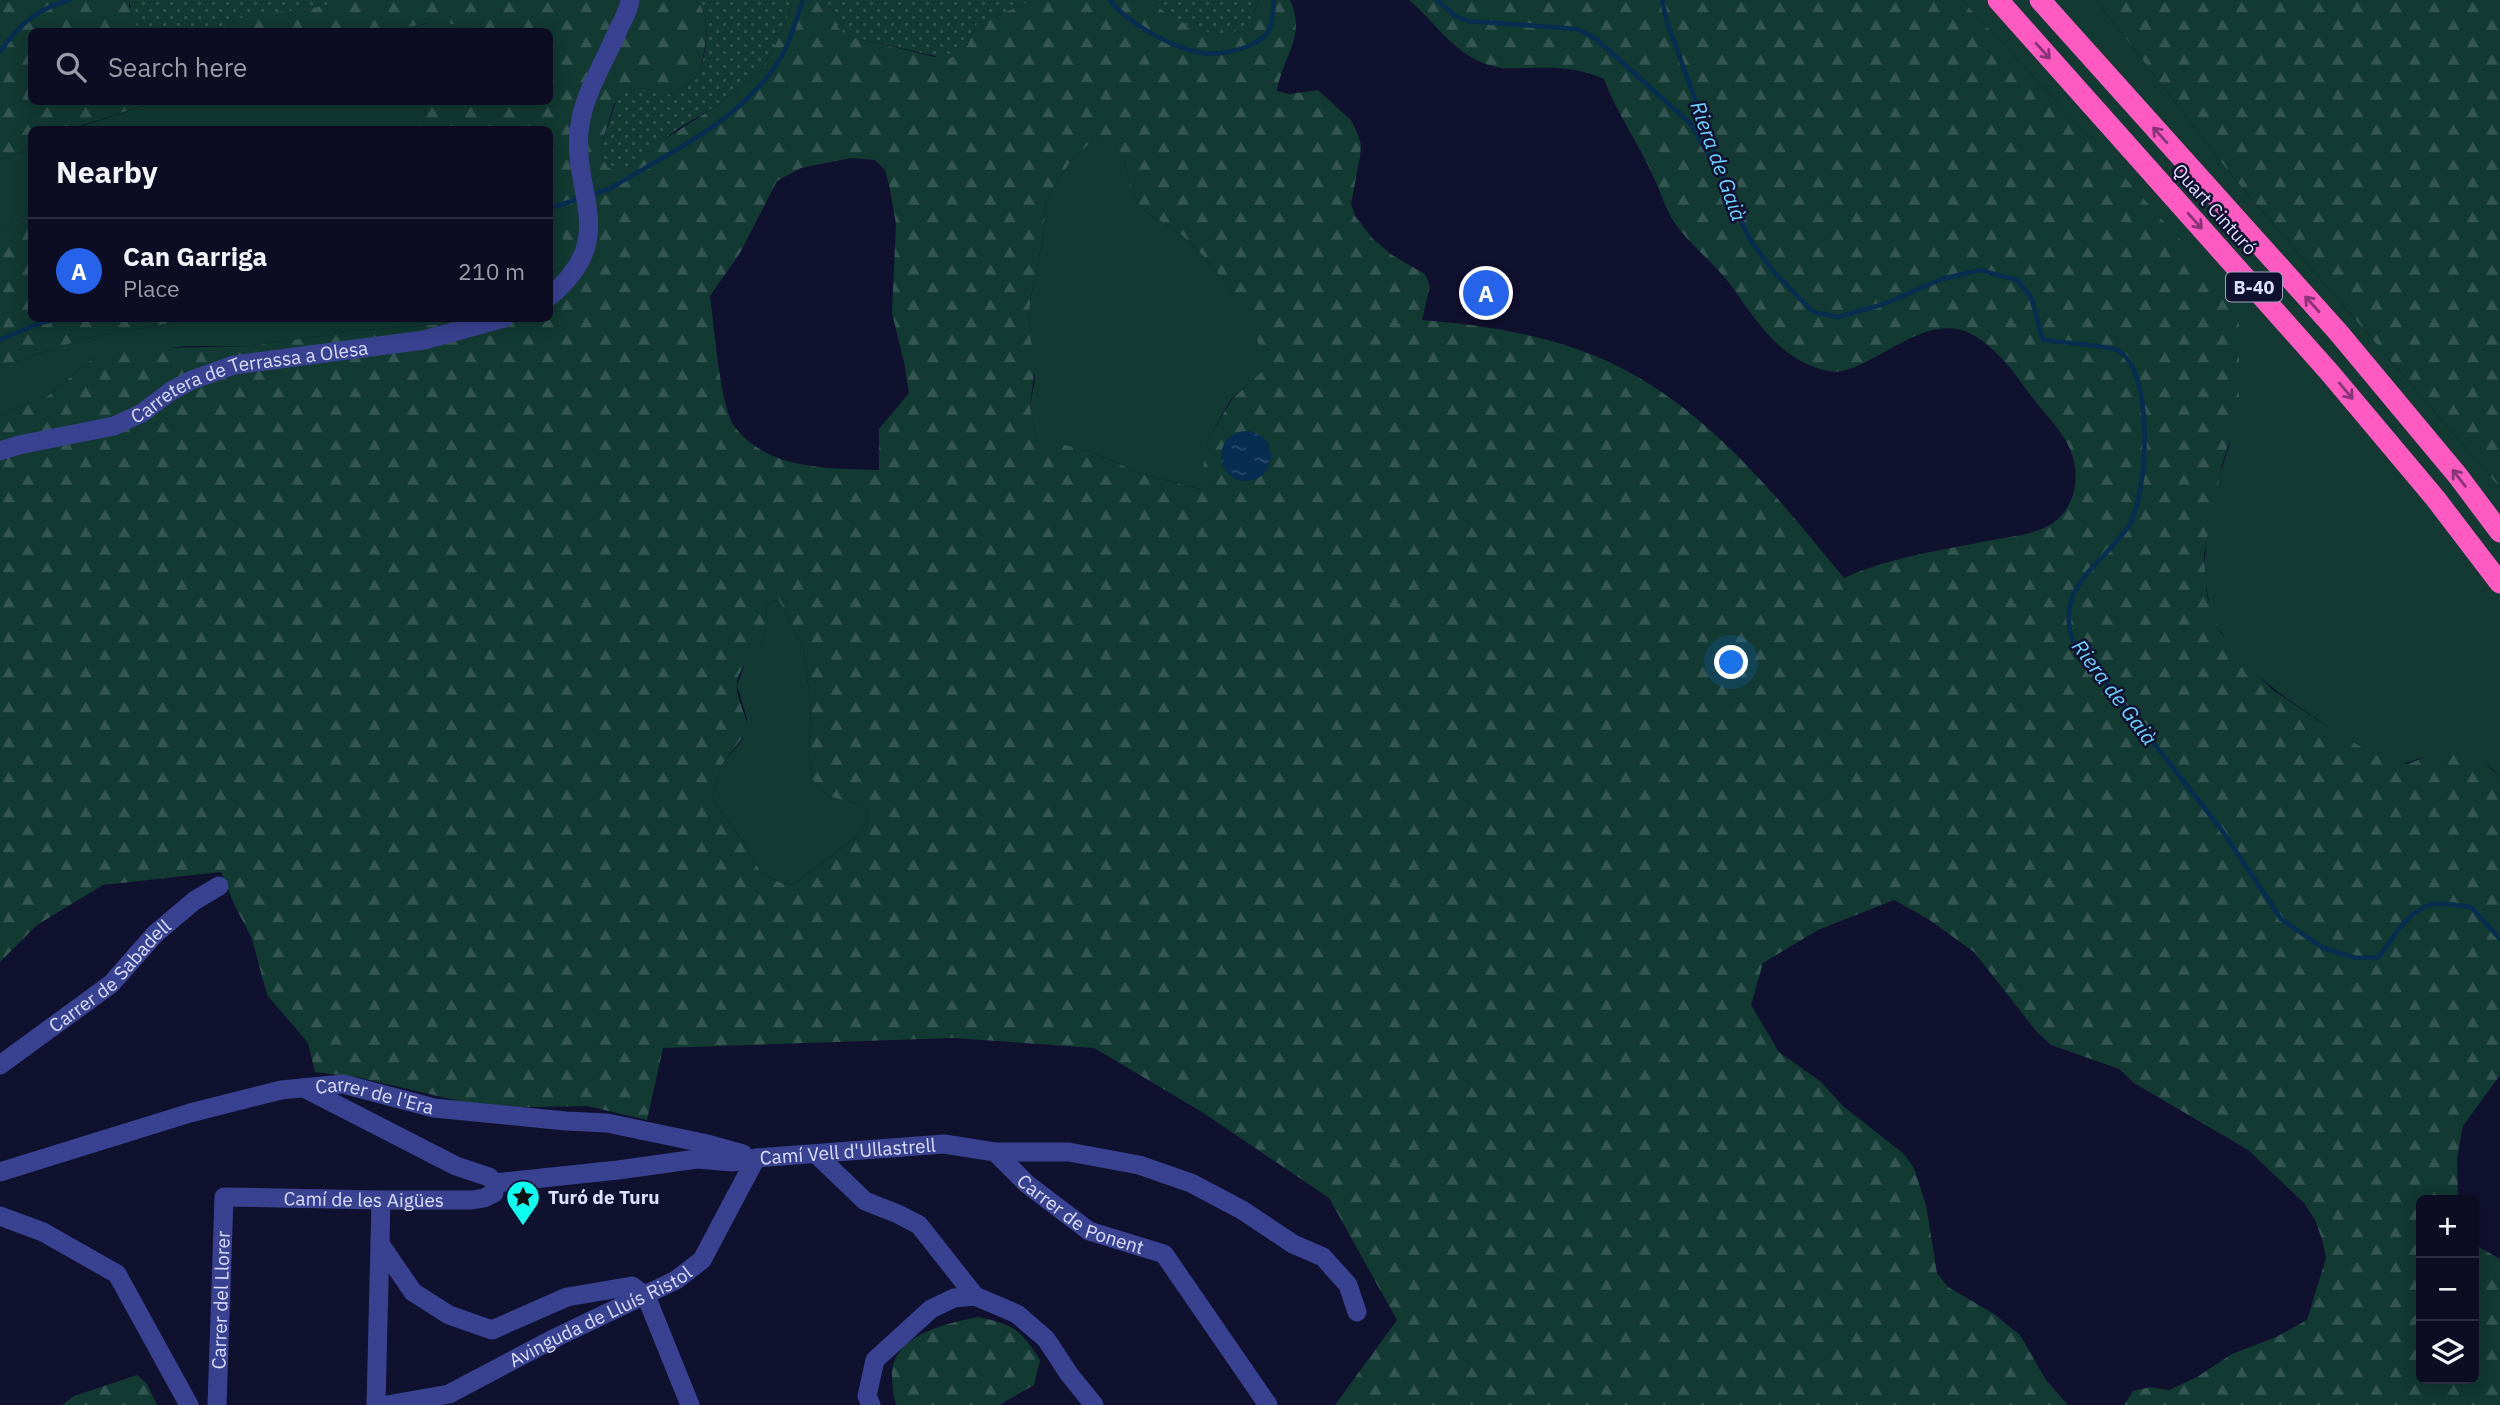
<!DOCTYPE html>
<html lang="en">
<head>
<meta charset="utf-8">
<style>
  :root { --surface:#0c0c23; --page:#15152b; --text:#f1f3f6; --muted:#9a9ba6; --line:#2c2c41; --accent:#2563eb }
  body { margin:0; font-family:"IBM Plex Sans",sans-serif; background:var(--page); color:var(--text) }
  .controls { position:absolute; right:21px; bottom:21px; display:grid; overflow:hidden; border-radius:10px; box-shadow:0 4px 18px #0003 }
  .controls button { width:63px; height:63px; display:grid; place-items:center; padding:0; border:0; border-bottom:2px solid var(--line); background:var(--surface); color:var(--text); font:35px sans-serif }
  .you { position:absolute; left:1732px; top:663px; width:24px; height:24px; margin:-18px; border:5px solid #fff; border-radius:50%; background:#1a73e8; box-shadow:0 0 0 10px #1a73e833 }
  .badge { display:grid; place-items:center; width:46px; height:46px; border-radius:50%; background:var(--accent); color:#fff; font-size:23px; font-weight:700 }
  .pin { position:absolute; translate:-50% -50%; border:4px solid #fff; box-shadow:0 2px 7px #0006 }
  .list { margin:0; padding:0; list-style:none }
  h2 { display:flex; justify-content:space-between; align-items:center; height:91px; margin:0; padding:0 28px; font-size:30px }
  h2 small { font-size:23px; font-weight:400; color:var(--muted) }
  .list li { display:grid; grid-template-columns:46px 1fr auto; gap:21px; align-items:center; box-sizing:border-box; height:105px; padding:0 28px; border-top:2px solid var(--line) }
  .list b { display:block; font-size:26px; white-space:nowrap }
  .list p { margin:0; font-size:23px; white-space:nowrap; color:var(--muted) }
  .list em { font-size:23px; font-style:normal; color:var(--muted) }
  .icon { flex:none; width:38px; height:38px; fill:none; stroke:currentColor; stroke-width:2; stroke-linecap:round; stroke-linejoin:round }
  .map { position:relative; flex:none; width:2500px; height:1405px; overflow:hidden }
  .search { position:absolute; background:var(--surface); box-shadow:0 4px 18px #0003; left:28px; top:28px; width:525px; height:77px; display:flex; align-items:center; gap:18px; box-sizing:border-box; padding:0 24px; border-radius:10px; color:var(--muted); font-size:26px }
  .panel { position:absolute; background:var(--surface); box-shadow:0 4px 18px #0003; left:28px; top:126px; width:525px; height:196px; border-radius:10px }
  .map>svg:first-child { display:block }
  .grass { fill:#123932 }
  .forest { fill:url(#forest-firs); fill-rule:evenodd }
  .garden { fill:url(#garden-dots) }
  .water { fill:url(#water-ripples) }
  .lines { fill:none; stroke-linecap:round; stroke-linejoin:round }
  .stream { stroke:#072d51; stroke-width:4.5 }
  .minor { stroke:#384291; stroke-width:19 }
  .highway { stroke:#ff59c2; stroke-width:21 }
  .oneway { stroke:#883478 }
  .labels { text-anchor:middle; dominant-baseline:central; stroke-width:5; stroke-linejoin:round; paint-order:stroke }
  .shield { fill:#10102f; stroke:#a0a1c1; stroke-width:2 }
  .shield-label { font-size:18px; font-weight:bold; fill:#dedfff }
  .street-label { font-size:19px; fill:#dedfff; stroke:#10102f }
  .poi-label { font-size:19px; font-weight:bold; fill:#dedfff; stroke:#10102f; text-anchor:start }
  .water-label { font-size:21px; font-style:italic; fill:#6cd2ff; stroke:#10102f }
</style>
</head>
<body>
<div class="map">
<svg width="2500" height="1405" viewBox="0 0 2500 1405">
  <defs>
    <pattern id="forest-firs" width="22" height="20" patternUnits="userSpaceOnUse" patternTransform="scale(1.75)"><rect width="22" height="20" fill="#123932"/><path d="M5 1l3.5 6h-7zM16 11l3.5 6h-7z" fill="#345551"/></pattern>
    <pattern id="garden-dots" width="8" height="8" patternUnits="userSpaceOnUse" patternTransform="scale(1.75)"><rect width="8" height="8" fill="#123932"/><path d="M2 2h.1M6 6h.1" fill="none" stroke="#345551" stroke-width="1.8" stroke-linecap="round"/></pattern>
    <pattern id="water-ripples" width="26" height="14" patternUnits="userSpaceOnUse" patternTransform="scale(1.75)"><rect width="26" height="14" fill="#072d51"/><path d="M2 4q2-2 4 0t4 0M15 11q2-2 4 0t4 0" fill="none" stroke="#2b4b6b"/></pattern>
  </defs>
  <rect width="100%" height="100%" fill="#10102f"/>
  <g class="grass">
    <path d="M 1962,0 L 2096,0 L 2233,177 L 2500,488 L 2500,777 C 2496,773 2490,765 2484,763 C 2480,761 2432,756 2426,757 C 2412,759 2407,767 2390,762 C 2362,754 2332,729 2308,713 C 2223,656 2189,614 2212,509 C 2217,488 2221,467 2229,447 L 2238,305 L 2048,92 Z"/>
    <path d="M 429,23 L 448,23 L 467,28 L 467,32 L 387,32 Z"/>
    <path d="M 155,102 L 430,102 L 426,107 L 422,129 L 71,130 Z"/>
    <path d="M 1093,141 C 1139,141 1118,183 1141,207 C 1153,220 1172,225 1185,238 C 1222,272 1255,319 1267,368 L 1231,399 L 1207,441 L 1201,489 L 1143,474 L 1091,452 L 1036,438 L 1030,407 L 1035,379 L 1029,328 L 1030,302 L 1043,238 L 1046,201 L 1059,178 L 1074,157 Z"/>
    <path d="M 31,149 L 31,213 L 0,229 L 0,159 Z"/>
    <path d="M 551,216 C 568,226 567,252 561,268 L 550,272 Z"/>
    <path d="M 193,319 L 452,319 L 441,324 L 353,331 L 251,346 L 186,346 L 95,357 L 48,396 L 0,415 L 0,367 L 86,338 Z"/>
    <path d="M 778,598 L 804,650 L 811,708 L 809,749 L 812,779 L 828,796 L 860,805 L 868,813 L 866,823 L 853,840 L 793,885 L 782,883 L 762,874 L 740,838 L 712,799 L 721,766 L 742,740 L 747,719 L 737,685 L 745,664 L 760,647 L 763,638 L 767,606 Z"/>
  </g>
  <g class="forest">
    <path d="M 0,0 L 130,0 L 129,5 L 140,31 L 32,32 L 32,102 L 155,102 L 71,129 L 32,130 L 31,149 L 0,159 Z"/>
    <path d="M 335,0 L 696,0 C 713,15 704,50 701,71 C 676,101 664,97 629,89 L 614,104 L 602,143 L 665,139 L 721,103 L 760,71 L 779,38 L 794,0 L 827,0 L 848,36 L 935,57 L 967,46 L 977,24 L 1033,0 L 1149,0 L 1185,23 L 1209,31 L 1254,13 L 1259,0 L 1290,0 C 1307,36 1282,57 1277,91 L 1289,94 L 1318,90 L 1351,120 L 1357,132 L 1361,145 L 1360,157 L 1351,204 L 1355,216 L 1372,238 L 1392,255 L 1425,274 L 1430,286 L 1422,320 C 1495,326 1571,338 1636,376 C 1720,424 1783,504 1844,578 C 1890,557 1942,550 1992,540 C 2013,536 2034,535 2053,523 C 2079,504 2081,469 2067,443 C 2058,426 2043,412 2032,397 C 2015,374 1996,346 1969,333 C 1926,313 1881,363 1842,371 C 1830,374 1811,367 1801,361 C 1770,344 1753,316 1733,288 C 1718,267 1696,250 1680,230 C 1667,215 1662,195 1654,178 C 1639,144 1617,114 1604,79 C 1580,68 1556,67 1530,68 C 1517,68 1505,70 1492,66 C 1455,56 1436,23 1409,0 L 1962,0 L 2048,92 L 2239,305 L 2239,410 L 2222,465 L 2204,554 L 2207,596 L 2221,633 L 2245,663 L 2273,690 L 2337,733 L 2370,752 L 2390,762 L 2408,764 L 2452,746 L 2472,751 L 2500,777 L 2500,1075 L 2463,1126 L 2457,1158 L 2458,1200 L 2421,1200 L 2421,1379 L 2474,1379 L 2474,1244 L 2500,1259 L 2500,1405 L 2124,1405 L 2133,1391 L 2150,1387 L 2169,1390 L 2197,1377 L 2232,1354 L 2276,1337 L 2307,1320 L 2326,1258 L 2322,1239 L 2315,1220 L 2304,1203 L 2248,1150 L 2134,1083 L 2119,1069 L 2051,1045 L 2037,1032 L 1974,952 L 1928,919 L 1894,900 L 1818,930 L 1763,963 L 1751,1005 L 1779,1052 L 1820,1081 L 1843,1106 L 1904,1154 L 1914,1168 L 1926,1205 L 1937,1273 L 1948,1287 L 1994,1314 L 2020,1335 L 2046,1380 L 2068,1405 L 1335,1405 L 1397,1320 L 1329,1198 L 1202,1112 L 1094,1048 L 953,1038 L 663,1048 L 647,1120 L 587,1106 L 489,1108 L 356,1077 L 315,1072 L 308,1043 L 267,995 L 252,939 L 234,904 L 221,872 L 103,885 L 37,925 L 0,962 L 0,415 L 48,396 L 95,357 L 124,349 L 251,346 L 353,331 L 441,324 L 452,319 L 550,318 L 550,272 L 561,268 C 567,250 564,237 557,220 L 550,217 L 550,130 L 422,129 L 426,107 L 430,102 L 550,102 L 550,32 L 467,31 L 467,28 L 448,23 L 428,23 L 387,32 L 220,31 C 250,1 299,18 335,0 ZM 1093,141 C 1139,142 1118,183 1141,207 C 1153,220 1172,225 1185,238 C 1222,272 1255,319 1266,368 L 1232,399 L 1207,441 L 1200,489 L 1143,474 L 1091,452 L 1036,437 L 1030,407 L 1035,366 L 1029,328 L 1030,302 L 1043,238 L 1046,201 L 1059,178 L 1074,157 ZM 851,158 L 875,160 L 885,170 L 889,185 L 896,224 L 892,313 L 904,362 L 909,393 L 879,429 L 879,470 C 829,468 769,471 735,427 C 720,408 714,323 710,296 L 740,253 L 777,181 L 801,168 ZM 1262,436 L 1269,445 L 1244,481 L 1234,478 ZM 778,598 L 804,650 L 811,708 L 809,749 L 812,779 L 828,796 L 860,805 L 868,813 L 866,823 L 853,840 L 793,885 L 782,883 L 762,874 L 740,838 L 712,799 L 721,766 L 748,730 C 747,714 735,698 737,682 C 740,665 754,658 761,645 C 766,634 764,618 767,606 Z"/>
    <path d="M 2096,0 L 2500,0 L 2500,488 L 2233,177 Z"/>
    <path d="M 31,213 L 32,318 L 193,319 L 86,338 L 0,367 L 0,229 Z"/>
    <path d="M 978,1317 C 1013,1324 1021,1330 1040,1360 L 1034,1385 L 999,1405 L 897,1405 C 892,1396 893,1388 892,1378 C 890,1335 945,1324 978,1317 Z"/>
    <path d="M 137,1375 L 147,1384 L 157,1405 L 62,1405 L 74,1396 Z"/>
  </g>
  <g class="garden">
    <path d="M 130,0 L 335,0 L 324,6 L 307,9 L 250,15 L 233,21 L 220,31 L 140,32 L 131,14 Z"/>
    <path d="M 696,0 L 794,0 L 779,38 L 760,71 L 721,103 L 676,130 L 634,163 L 619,170 L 608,168 L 601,156 L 602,143 L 620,90 C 659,86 667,112 701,71 C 705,51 713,15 696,0 Z"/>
    <path d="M 827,0 L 1033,0 L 977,24 C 967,42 969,52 948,59 L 848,36 L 838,28 Z"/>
    <path d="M 1149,0 L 1259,0 C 1255,12 1248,25 1236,31 C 1211,42 1167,16 1149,0 Z"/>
  </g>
  <circle class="water" cx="1246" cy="456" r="25"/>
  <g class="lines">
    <g class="stream">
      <path d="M 1110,0 C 1126,23 1175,49 1203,53 C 1218,55 1232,52 1246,47 C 1254,43 1263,40 1268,32 C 1273,23 1273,10 1274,0"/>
      <path d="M 1437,0 L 1455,16 L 1468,21 L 1577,29 L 1596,39 L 1691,124 L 1717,169"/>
      <path d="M 1662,0 L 1667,22 L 1734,207 L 1751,241 L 1774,272 L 1813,312 L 1838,317 L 1884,304 L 1942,279 L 1980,270 L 2017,280 L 2031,297 L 2043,340 C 2057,342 2108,346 2117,350 C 2156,370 2148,497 2128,527 C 2101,566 2056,585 2072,639 L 2221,829 L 2281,919 L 2323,948 L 2356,958 L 2379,957 C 2392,939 2405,915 2427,906 C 2439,901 2458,906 2471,907 L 2500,939"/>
      <path d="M 0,52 C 18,25 37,9 69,0"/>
      <path d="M 590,195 L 609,189 C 667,154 737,123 776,65 C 789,46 796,21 803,0"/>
      <path d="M 550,208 L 579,199"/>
      <path d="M 0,340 L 40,323 L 62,318"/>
    </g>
    <g class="minor">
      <path d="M 550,296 C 624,235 566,189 581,118 C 588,87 606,59 618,30 C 623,20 629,10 630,0"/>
      <path id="s1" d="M 0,451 L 19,445 L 114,426 L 142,413 L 171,391 L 192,380 L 234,365 L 424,340 L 504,318"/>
      <path id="s2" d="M 0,1065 L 111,984 L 155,934 L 194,901 L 219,886"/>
      <path id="s3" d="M 304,1088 L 456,1166 L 489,1177 L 495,1183 L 618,1170 L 697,1159 L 733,1162 L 756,1158 L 944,1144 L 995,1152 L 1069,1152 L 1139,1165 L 1191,1183 L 1242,1210 L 1293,1244 L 1323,1257 L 1348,1285 L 1357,1312"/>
      <path id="s4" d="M 995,1152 L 1027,1184 L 1089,1231 L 1164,1254 L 1268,1405"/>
      <path d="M 817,1155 L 865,1201 L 898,1214 L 919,1225 L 975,1296 L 1017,1314 L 1046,1339 L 1069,1374 L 1094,1405"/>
      <path id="s5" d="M 0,1172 L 190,1113 L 281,1090 L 343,1084 L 434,1108 L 566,1121 L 607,1123 L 703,1143 L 743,1154"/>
      <path d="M 0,1216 L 43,1232 L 117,1274 L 189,1405"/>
      <path d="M 380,1244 L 413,1292 L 449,1315 L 492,1330 L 567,1297 L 632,1286 L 646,1296 L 690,1405"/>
      <path id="s6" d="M 217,1405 L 224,1197 L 381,1200 L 472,1200 L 484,1198 L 494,1193 L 495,1183"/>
      <path d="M 376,1405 L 381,1200"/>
      <path id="s7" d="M 387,1405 L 449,1394 L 555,1338 L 676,1280 L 702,1260 L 756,1158"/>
      <path d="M 871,1405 L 867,1396 L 875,1360 L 931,1309 L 954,1298 L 975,1296"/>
    </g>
    <g class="highway">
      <path d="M 1998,0 L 2330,373 L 2435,498 L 2500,583"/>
      <path d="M 2040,0 L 2338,332 L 2458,476 L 2500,532"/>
    </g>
  </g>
  <defs><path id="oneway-shaft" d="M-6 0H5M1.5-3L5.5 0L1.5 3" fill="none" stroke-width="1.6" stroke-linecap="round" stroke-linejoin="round" transform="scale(1.75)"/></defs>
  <g class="oneway">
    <use href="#oneway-shaft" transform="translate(2043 51) rotate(48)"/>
    <use href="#oneway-shaft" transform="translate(2160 135) rotate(-132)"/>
    <use href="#oneway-shaft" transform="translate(2195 221) rotate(48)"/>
    <use href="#oneway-shaft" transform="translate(2312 304) rotate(-132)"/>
    <use href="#oneway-shaft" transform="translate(2346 391) rotate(50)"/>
    <use href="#oneway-shaft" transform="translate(2459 478) rotate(-128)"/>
  </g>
  <defs>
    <g id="sight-pin" transform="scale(1.75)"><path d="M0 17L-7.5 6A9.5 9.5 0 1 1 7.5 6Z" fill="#0afff1" stroke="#10102f"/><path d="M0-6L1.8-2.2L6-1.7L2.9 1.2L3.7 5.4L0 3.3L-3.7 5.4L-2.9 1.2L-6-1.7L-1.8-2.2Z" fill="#111"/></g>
  </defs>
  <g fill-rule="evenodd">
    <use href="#sight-pin" x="523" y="1197"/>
  </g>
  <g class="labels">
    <rect class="shield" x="2226" y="272.5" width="56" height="29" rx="5"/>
    <g class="shield-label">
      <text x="2254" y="287">B-40</text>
    </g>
    <g class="street-label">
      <text transform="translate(2215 209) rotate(48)">Quart Cinturó</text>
      <text stroke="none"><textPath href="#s1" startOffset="262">Carretera de Terrassa a Olesa</textPath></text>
      <text stroke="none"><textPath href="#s2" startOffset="142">Carrer de Sabadell</textPath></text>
      <text stroke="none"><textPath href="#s5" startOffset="388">Carrer de l'Era</textPath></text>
      <text stroke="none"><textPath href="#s3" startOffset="569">Camí Vell d'Ullastrell</textPath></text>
      <text stroke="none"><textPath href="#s6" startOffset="348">Camí de les Aigües</textPath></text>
      <text stroke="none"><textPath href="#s4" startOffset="108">Carrer de Ponent</textPath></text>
      <text stroke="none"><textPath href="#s6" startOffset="105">Carrer del Llorer</textPath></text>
      <text stroke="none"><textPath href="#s7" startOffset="233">Avinguda de Lluís Ristol</textPath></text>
    </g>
    <g class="poi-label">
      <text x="548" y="1197">Turó de Turu</text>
    </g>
    <g class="water-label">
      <text transform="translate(1719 161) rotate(70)">Riera de Gaià</text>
      <text transform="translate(2115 692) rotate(53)">Riera de Gaià</text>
    </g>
  </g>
</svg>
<div class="controls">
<button>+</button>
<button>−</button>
<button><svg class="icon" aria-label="layers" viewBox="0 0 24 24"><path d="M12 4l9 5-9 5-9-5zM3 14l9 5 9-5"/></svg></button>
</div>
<div class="you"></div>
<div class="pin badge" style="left:1486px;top:293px">A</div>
<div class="search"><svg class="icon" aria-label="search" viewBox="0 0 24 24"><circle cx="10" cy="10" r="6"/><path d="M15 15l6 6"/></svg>Search here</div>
<section class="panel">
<h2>Nearby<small></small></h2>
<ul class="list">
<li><span class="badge">A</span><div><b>Can Garriga</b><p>Place</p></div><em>210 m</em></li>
</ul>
</section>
</div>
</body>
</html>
